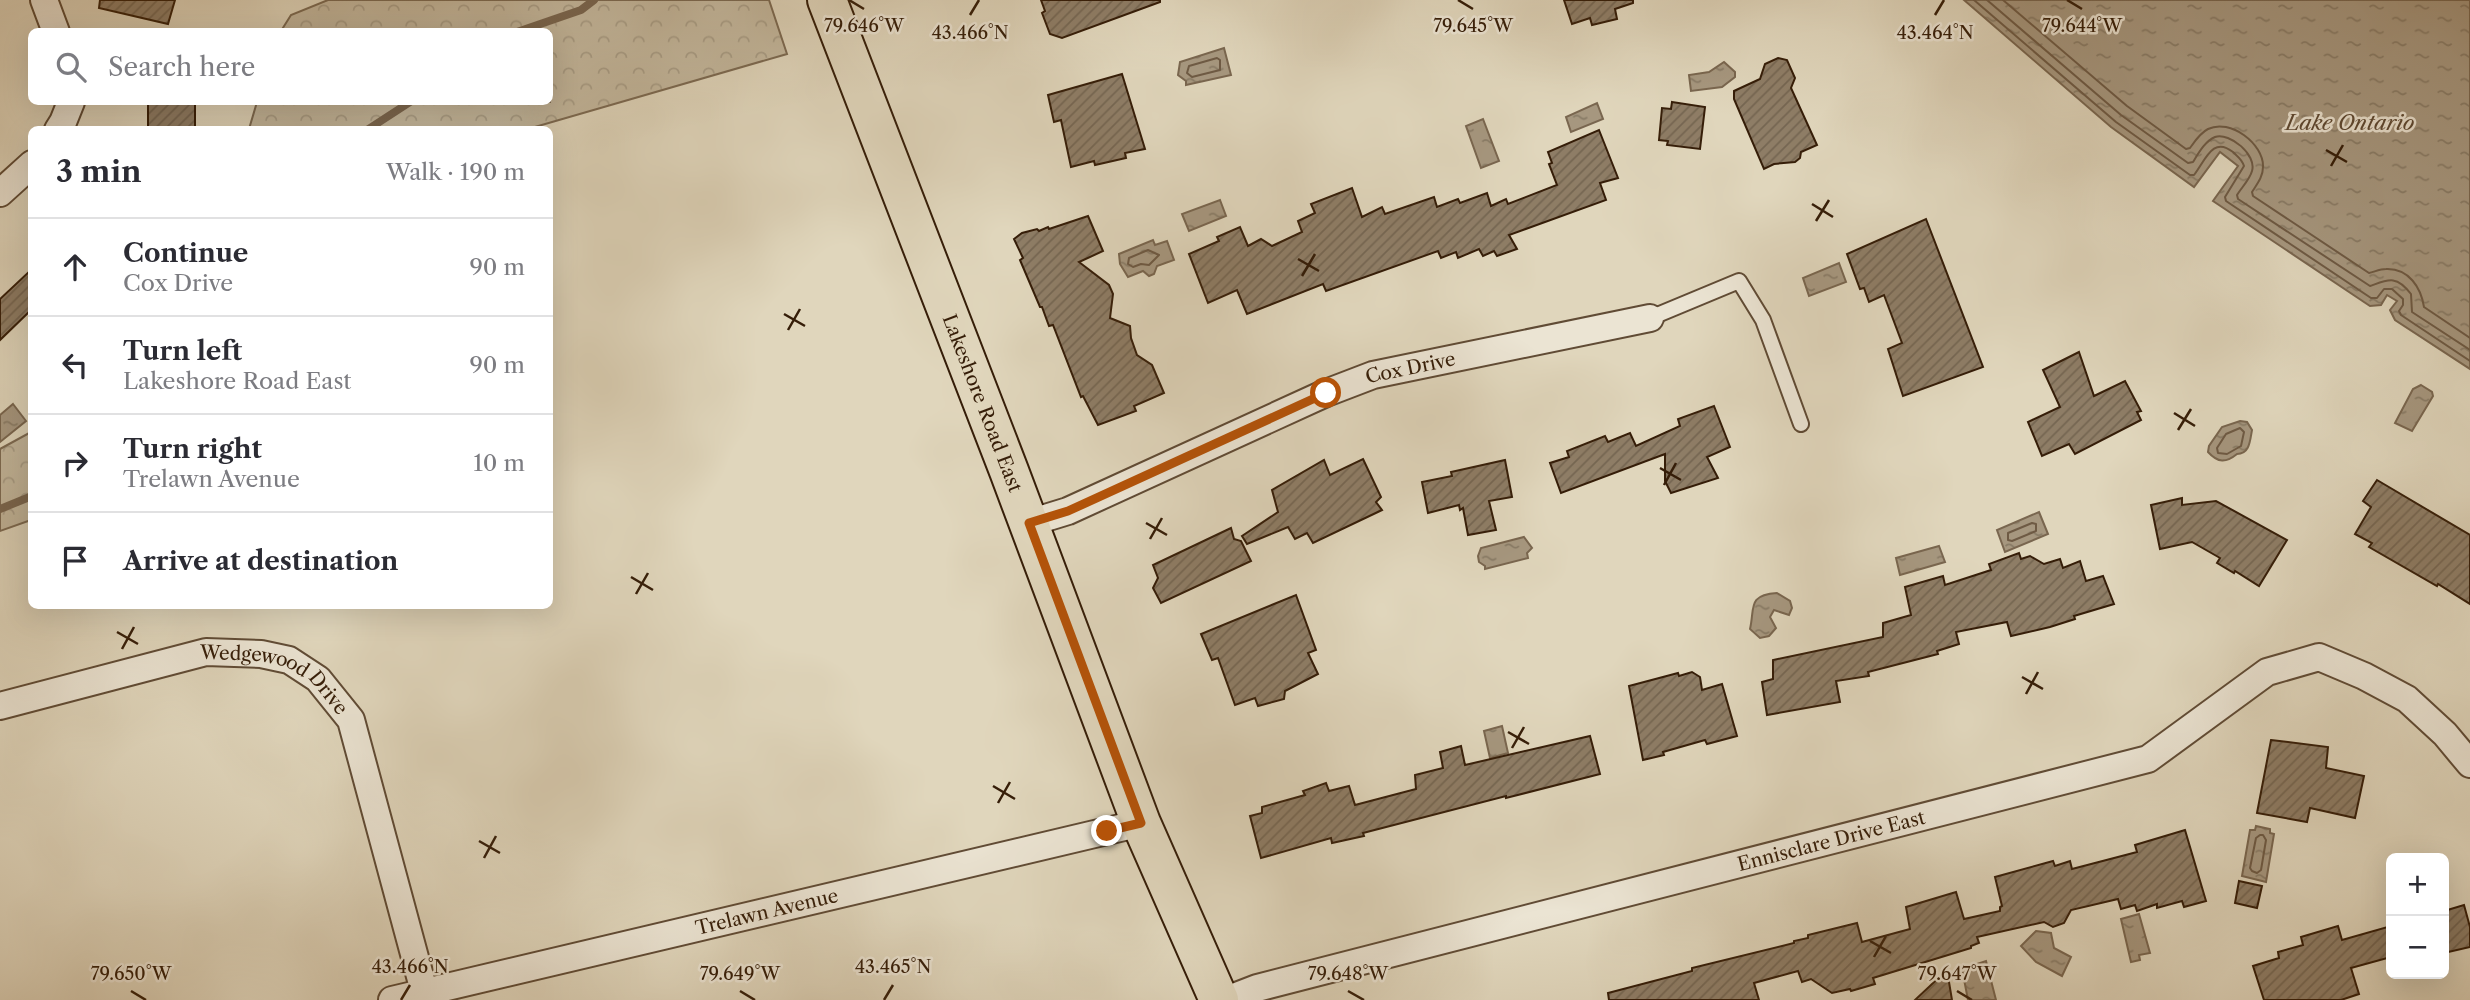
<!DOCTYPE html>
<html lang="en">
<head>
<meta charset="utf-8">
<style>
  :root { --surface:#fff; --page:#f2f2f3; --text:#2b2b33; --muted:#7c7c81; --line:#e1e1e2 }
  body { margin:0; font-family:"Libre Caslon Text",serif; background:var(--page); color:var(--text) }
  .controls { position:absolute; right:21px; bottom:21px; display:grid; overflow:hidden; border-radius:10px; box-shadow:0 7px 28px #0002 }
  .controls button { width:63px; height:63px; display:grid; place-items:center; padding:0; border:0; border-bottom:2px solid var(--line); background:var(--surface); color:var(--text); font:35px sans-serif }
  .stop { position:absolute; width:21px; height:21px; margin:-16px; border:5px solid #b45309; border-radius:50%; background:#fff }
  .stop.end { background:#b45309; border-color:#fff; box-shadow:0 2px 7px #0008 }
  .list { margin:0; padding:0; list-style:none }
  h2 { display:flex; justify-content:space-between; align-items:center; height:91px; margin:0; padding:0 28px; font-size:30px }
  h2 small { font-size:23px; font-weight:400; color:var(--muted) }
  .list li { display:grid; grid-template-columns:46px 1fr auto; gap:21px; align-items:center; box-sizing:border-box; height:98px; padding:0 28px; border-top:2px solid var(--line) }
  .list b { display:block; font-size:26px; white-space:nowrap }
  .list p { margin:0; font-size:23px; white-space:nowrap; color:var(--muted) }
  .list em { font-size:23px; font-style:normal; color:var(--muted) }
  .icon { flex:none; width:38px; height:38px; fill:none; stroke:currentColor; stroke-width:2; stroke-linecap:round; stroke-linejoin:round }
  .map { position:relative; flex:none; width:2470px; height:1000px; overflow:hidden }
  .search { position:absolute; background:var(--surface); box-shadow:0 7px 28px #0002; left:28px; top:28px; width:525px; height:77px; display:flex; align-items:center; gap:18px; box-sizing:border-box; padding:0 24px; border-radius:10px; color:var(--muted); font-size:26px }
  .panel { position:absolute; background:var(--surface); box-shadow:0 7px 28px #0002; left:28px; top:126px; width:525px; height:483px; border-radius:10px }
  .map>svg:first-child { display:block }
  .forest { fill:url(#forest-crowns); stroke:#7c6a52; stroke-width:2 }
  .water { fill:url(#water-ripples); stroke:#79664f; stroke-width:2 }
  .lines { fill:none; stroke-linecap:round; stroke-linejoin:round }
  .shore { stroke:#6e5a44; stroke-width:2 }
  .stream { stroke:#79664f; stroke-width:8 }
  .building { fill:url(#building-hatch); stroke:#351d08; stroke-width:2 }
  .lane-casing { stroke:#604b35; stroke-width:18 }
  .street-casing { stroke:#604b35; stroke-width:30 }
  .primary-casing { stroke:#351d08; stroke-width:42 }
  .lane { stroke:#ebe4d3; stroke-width:14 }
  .street { stroke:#ebe4d3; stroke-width:26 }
  .primary { stroke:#e0d6bc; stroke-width:38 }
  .route { stroke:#b45309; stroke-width:9 }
  .ticks { fill:none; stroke:#351d08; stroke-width:2.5 }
  .labels { text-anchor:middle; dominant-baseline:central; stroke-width:5; stroke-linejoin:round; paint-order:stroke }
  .street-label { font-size:19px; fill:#351d08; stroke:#ebe4d3 }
  .water-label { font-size:21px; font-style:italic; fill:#5d4832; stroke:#ebe4d3 }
  .ticks-label { font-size:18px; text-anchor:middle; fill:#351d08; stroke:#ebe4d3; stroke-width:5; stroke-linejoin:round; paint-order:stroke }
</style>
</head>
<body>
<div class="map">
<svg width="2470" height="1000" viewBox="0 0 2470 1000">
  <defs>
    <pattern id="forest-crowns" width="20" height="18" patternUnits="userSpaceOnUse" patternTransform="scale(1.75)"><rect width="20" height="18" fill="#c3b79d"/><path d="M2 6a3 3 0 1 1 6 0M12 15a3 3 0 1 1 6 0" fill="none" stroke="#a89d86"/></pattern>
    <pattern id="water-ripples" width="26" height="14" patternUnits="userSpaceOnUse" patternTransform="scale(1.75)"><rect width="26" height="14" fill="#a6977f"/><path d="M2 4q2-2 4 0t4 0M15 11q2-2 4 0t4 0" fill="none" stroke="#887b66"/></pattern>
    <pattern id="building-hatch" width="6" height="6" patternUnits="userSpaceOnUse" patternTransform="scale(1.75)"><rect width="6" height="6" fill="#8e7d66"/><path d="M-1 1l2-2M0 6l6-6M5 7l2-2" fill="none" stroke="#756652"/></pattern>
  </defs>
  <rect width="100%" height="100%" fill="#e0d6bc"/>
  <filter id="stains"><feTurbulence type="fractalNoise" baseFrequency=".00286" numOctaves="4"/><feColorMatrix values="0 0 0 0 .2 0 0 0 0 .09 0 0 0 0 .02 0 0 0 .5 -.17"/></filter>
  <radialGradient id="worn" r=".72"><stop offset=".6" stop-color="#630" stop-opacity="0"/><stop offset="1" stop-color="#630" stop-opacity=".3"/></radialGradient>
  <g class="forest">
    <path d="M 328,0 L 769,0 L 787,54 L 528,129 L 249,129 L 257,102 L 550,102 L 550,32 L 281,31 L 291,15 Z"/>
    <path d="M 31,432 L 31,520 L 0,531 L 0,449 Z"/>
  </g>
  <g class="water">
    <path d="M 1964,0 L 2470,0 L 2470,369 L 2395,320 L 2390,310 L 2397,301 L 2387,295 L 2381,305 L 2370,306 L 2213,201 L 2238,166 L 2220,152 L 2194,187 L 2111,127 Z"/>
    <path d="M 1224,48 L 1231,75 L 1186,85 L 1186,81 L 1178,75 L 1180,62 Z"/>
    <path d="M 1724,62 L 1735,72 L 1735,77 L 1722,87 L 1691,91 L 1689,75 L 1709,72 Z"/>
    <path d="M 1597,103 L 1603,119 L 1571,132 L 1566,117 Z"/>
    <path d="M 1483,119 L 1499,161 L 1481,168 L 1466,126 Z"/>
    <path d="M 1220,200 L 1226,216 L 1189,231 L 1182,214 Z"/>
    <path d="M 1153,240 L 1155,245 L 1167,241 L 1174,260 L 1157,266 L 1154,274 L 1149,276 L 1143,271 L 1128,277 L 1120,264 L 1119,254 Z"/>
    <path d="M 1839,263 L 1846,282 L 1809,296 L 1803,278 Z"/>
    <path d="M 2421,385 L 2432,392 L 2433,396 L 2412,431 L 2395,423 L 2413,389 Z"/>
    <path d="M 13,404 L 26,421 L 0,442 L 0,415 Z"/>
    <path d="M 2240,421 L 2247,422 L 2252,430 C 2250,440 2250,454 2237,454 C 2226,463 2218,463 2208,452 L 2209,446 L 2222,427 Z"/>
    <path d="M 2039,512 L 2048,534 L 2005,552 L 1997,530 Z"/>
    <path d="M 1524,537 L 1532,548 L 1527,553 L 1528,558 L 1485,569 L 1485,566 L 1479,562 L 1478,556 L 1481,548 Z"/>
    <path d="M 1939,546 L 1945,562 L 1900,575 L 1896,558 Z"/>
    <path d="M 1777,593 L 1790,601 L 1792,608 L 1789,615 L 1774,610 L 1770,617 L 1776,628 L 1769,636 L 1760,638 L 1750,629 C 1755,608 1747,595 1777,593 Z"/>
    <path d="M 1502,726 L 1508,753 L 1490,758 L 1484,731 Z"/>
    <path d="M 2256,826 L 2270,829 L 2270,833 L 2274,834 L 2266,882 L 2242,876 L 2250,830 L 2255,830 Z"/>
    <path d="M 2139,914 L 2150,953 L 2139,955 L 2140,960 L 2131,962 L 2121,919 Z"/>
    <path d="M 2036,931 L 2051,933 L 2054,948 L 2071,957 L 2062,976 L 2036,962 L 2021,946 Z"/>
    <path d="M 1986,961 L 1996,1000 L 1968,1000 L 1962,969 Z"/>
  </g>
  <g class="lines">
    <g class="shore">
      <path d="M 1974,0 L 2116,122 L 2190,175 L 2194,175 C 2206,159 2213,136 2233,152 C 2238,157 2242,159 2244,166 L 2225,197 L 2226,201 L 2371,298 L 2377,298 L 2384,289 L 2392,289 L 2403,299 L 2403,305 L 2399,311 L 2401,315 L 2470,361"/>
      <path d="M 1987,0 L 2121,115 L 2188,163 L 2193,162 C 2198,154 2205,141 2215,137 C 2230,132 2257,155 2252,171 C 2250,179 2242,187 2237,195 L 2238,199 L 2370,286 C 2387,280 2396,274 2411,294 L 2412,312 L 2470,350"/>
      <path d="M 2003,0 L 2127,106 L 2186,149 L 2190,148 C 2195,141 2200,133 2208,129 C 2230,118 2264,144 2263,167 C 2263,177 2257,184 2252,192 L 2253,196 L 2369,273 C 2374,272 2380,269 2386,269 C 2409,268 2421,288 2424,307 L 2470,338"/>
      <path d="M 1217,58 L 1220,60 L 1220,70 L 1192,77 L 1187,73 L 1189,66 Z"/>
      <path d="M 1148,250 L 1159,255 L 1149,265 L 1141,264 L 1133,267 L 1128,264 L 1129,258 Z"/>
      <path d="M 2240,428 L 2244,432 L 2241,446 L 2227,454 L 2218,453 L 2217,448 L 2226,434 Z"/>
      <path d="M 2032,523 L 2036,524 L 2036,531 L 2012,541 L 2008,540 L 2008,533 Z"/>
      <path d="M 2260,835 L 2263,835 L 2266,840 L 2261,870 L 2257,873 L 2252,871 L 2250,868 L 2256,838 Z"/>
    </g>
    <g class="stream">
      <path d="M 517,32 L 581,10 L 594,0"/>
      <path d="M 367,130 L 410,102"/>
      <path d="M 0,509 L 32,496"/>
    </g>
  </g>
  <g class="building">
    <path d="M 100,0 L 175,0 L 168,24 L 99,8 Z"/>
    <path d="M 1041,0 L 1160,0 L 1160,2 L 1062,38 L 1050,34 L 1042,13 L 1045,11 Z"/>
    <path d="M 1564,0 L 1633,0 L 1633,3 L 1615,9 L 1617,19 L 1592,25 L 1590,18 L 1572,24 Z"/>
    <path d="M 1778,58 L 1787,60 L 1795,78 L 1791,88 L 1817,145 L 1801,152 L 1800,158 L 1795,162 L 1774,164 L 1764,169 L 1734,99 L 1734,91 L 1760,79 L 1765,64 Z"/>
    <path d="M 1122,74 L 1145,149 L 1125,153 L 1126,158 L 1095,165 L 1094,161 L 1071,167 L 1061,120 L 1054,122 L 1048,95 Z"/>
    <rect x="148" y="102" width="47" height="28"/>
    <path d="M 1672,102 L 1705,107 L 1700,149 L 1667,145 L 1668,141 L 1659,140 L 1662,108 L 1671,109 Z"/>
    <path d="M 1599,130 L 1618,178 L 1600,183 L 1606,200 L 1509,235 L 1517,249 L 1497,256 L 1494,251 L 1483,256 L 1479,249 L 1458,258 L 1456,252 L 1441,258 L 1438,251 L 1326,291 L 1323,284 L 1247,314 L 1237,290 L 1208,303 L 1189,254 L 1219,241 L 1217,237 L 1240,227 L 1248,246 L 1261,239 L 1272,246 L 1302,232 L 1298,221 L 1315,213 L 1311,204 L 1352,188 L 1362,217 L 1382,207 L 1385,214 L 1434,197 L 1437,207 L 1458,199 L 1460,203 L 1487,193 L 1491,206 L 1506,199 L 1508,204 L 1557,185 L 1549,164 L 1552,163 L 1548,152 Z"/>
    <path d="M 1088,216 L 1103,251 L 1079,262 L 1109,285 L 1113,294 L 1110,318 L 1130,326 L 1131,338 L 1137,355 L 1152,365 L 1164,393 L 1134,406 L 1136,411 L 1098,425 L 1083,396 L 1081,397 L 1053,325 L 1049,326 L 1042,307 L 1040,307 L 1020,260 L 1023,258 L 1014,239 L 1022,233 L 1037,229 L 1039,231 L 1048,227 L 1049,229 Z"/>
    <path d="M 1926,219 L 1983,367 L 1903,396 L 1888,349 L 1902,343 L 1884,295 L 1869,302 L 1864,288 L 1860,289 L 1847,254 Z"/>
    <path d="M 32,269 L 32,309 L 0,340 L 0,299 Z"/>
    <path d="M 2079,352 L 2094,396 L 2125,381 L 2141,411 L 2137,412 L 2141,420 L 2075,454 L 2069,444 L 2042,456 L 2028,422 L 2060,407 L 2043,370 Z"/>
    <path d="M 1714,406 L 1730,447 L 1707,457 L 1718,478 L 1671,493 L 1665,481 L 1665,454 L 1561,493 L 1550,463 L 1569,457 L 1567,451 L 1605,436 L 1608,442 L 1630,433 L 1636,446 L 1680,426 L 1678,419 Z"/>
    <path d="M 1363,459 L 1381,497 L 1376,502 L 1382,510 L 1313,543 L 1307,533 L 1295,539 L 1288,527 L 1247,544 L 1242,536 L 1278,512 L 1272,490 L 1324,460 L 1330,475 Z"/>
    <path d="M 1505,460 L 1512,497 L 1489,501 L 1496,530 L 1468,535 L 1463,508 L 1460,510 L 1459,505 L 1428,513 L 1422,482 L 1452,476 L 1451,472 Z"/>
    <path d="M 2377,480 L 2470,535 L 2470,604 L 2438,584 L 2437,586 L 2369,547 L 2372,543 L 2355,534 L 2371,507 L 2363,501 Z"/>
    <path d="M 2182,498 L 2182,505 L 2216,501 L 2287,540 L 2259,586 L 2235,571 L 2234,573 L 2217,563 L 2220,558 L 2192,542 L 2160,549 L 2151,505 Z"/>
    <path d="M 1231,528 L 1234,539 L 1241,541 L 1251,561 L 1161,603 L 1153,588 L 1158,578 L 1153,565 Z"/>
    <path d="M 2019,553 L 2021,559 L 2030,556 L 2044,564 L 2060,559 L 2063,568 L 2080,561 L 2086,581 L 2103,576 L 2114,604 L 2074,616 L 2075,619 L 2050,627 L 2011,636 L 2007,622 L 1956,632 L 1959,644 L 1937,651 L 1938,654 L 1868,672 L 1869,676 L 1836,681 L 1840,702 L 1767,715 L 1762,682 L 1773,679 L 1773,660 L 1883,637 L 1883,623 L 1911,615 L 1905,587 L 1943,576 L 1945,585 L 1991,570 L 1989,564 Z"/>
    <path d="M 1296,595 L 1316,650 L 1308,653 L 1318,674 L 1285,691 L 1284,699 L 1258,706 L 1255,698 L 1235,705 L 1218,658 L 1212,660 L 1201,634 Z"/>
    <path d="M 1692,672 L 1700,677 L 1702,690 L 1722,684 L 1737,736 L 1707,744 L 1705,740 L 1663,752 L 1664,755 L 1643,760 L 1629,686 L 1678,673 L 1679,676 Z"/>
    <path d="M 1590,736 L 1600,774 L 1506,798 L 1506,796 L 1363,833 L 1364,836 L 1332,843 L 1331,838 L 1261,858 L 1250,816 L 1262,813 L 1262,807 L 1305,795 L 1303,791 L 1326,783 L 1329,791 L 1349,786 L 1355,805 L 1416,789 L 1415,775 L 1443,768 L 1440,752 L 1461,746 L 1465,765 Z"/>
    <path d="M 2271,740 L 2328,747 L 2326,768 L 2364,776 L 2355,818 L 2310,808 L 2307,822 L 2257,813 Z"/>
    <path d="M 2185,830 L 2206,901 L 2184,907 L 2182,901 L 2157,908 L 2157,904 L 2137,911 L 2135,905 L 2121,909 L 2118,899 L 2071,910 L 2064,923 L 2053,927 L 2044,922 L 1977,937 L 1979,943 L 1971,946 L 1971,948 L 1873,978 L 1875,984 L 1851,991 L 1850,989 L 1832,993 L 1811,979 L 1802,982 L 1798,971 L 1754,983 L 1759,1000 L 1609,1000 L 1608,993 L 1692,971 L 1692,968 L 1794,943 L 1794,941 L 1808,938 L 1808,935 L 1857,923 L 1862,942 L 1910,929 L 1906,907 L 1956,892 L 1964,919 L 2000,911 L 2000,907 L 2002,906 L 1995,877 L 2053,861 L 2055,866 L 2070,861 L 2072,869 L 2137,852 L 2135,845 Z"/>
    <path d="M 2239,881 L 2262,886 L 2257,908 L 2235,903 Z"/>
    <path d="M 2464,905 L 2470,927 L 2470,947 L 2444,953 L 2444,911 Z"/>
    <path d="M 2338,926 L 2342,940 L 2391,926 L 2391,957 L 2351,968 L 2359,994 L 2341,1000 L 2264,1000 L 2253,966 L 2279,958 L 2278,952 L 2303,945 L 2301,937 Z"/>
    <path d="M 1947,970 L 1952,1000 L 1915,1000 Z"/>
  </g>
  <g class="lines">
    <g class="lane-casing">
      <path id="lane" d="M 1650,318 L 1739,281 L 1763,320 L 1801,424"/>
    </g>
    <g class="street-casing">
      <g id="street">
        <path d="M 44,0 L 56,32"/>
        <path d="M 58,130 L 63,122 L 71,102"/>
        <path d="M 0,193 L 32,164"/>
        <path id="s1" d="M 1029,523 L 1068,511 L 1326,393 L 1373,375 L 1650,318"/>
        <path id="s2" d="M 0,706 L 206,652 L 261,654 L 289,660 L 318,679 L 351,720 L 424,991"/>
        <path id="s3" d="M 392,1000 L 1141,823"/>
        <path id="s4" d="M 1226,1000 L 1257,988 L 2148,759 L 2267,672 L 2319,657 L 2364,676 L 2407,699 L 2445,734 L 2470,764"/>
      </g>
    </g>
    <g class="primary-casing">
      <g id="primary">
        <path id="s5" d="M 827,0 L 1009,471 L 1141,823 L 1219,1000"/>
      </g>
    </g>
    <use href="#lane" class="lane"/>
    <use href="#street" class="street"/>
    <use href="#primary" class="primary"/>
  </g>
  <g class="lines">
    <path class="route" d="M 1107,831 L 1141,823 L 1029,523 L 1068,511 L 1326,393"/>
  </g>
  <path class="ticks" d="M 849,0 L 864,9M 1458,0 L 1473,9M 2067,0 L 2082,9M 970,15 L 979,0M 1935,15 L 1944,0M 2326,150 L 2347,162M 2331,166 L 2343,145M 1812,204 L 1833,217M 1816,221 L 1829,200M 1298,259 L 1319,271M 1302,276 L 1315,254M 784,314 L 805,326M 788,330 L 800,309M 2174,413 L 2195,426M 2178,430 L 2191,409M 1660,468 L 1681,480M 1664,485 L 1676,463M 1146,523 L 1167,535M 1150,539 L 1162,518M 631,577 L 653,590M 636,594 L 648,573M 117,632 L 138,644M 122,649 L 134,627M 2022,677 L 2043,689M 2026,694 L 2038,672M 1508,732 L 1529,744M 1512,748 L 1524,727M 993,786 L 1015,799M 998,803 L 1010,782M 479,841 L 500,853M 484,858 L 496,836M 1870,941 L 1891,953M 1874,957 L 1886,936M 131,991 L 146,1000M 740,991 L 755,1000M 1348,991 L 1364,1000M 1957,991 L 1972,1000M 401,1000 L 410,985M 884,1000 L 893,985"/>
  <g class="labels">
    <g class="street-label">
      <text stroke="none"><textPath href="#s1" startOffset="413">Cox Drive</textPath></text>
      <text stroke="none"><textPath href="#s5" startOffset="432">Lakeshore Road East</textPath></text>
      <text stroke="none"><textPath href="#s2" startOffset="290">Wedgewood Drive</textPath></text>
      <text stroke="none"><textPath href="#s4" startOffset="626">Ennisclare Drive East</textPath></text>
      <text stroke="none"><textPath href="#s3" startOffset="385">Trelawn Avenue</textPath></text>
    </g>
    <g class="water-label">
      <text x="2350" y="122">Lake Ontario</text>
    </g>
  </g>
  <g class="ticks-label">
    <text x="864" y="32">79.646°W</text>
    <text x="2082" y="32">79.644°W</text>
    <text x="1473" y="32">79.645°W</text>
    <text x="970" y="39">43.466°N</text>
    <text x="1935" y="39">43.464°N</text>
    <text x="410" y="973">43.466°N</text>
    <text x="893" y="973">43.465°N</text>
    <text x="131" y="980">79.650°W</text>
    <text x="740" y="980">79.649°W</text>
    <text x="1348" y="980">79.648°W</text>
    <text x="1957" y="980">79.647°W</text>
  </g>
  <rect width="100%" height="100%" filter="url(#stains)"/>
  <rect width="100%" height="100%" fill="url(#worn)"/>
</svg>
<div class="controls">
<button>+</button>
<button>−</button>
</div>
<div class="stop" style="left:1326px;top:393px"></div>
<div class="stop end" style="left:1107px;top:831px"></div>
<div class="search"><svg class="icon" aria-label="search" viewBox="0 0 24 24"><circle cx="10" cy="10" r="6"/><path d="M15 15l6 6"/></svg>Search here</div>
<section class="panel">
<h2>3 min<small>Walk · 190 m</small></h2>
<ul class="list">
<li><svg class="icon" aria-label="ahead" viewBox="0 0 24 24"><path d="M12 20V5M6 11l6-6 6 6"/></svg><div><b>Continue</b><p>Cox Drive</p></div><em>90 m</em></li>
<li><svg class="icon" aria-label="left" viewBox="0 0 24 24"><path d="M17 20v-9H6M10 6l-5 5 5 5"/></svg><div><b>Turn left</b><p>Lakeshore Road East</p></div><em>90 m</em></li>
<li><svg class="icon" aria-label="right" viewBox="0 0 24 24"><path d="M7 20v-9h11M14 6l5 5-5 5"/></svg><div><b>Turn right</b><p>Trelawn Avenue</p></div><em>10 m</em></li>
<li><svg class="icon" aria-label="arrive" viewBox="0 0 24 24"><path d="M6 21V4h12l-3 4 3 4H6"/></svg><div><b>Arrive at destination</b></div></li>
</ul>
</section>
</div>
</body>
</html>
